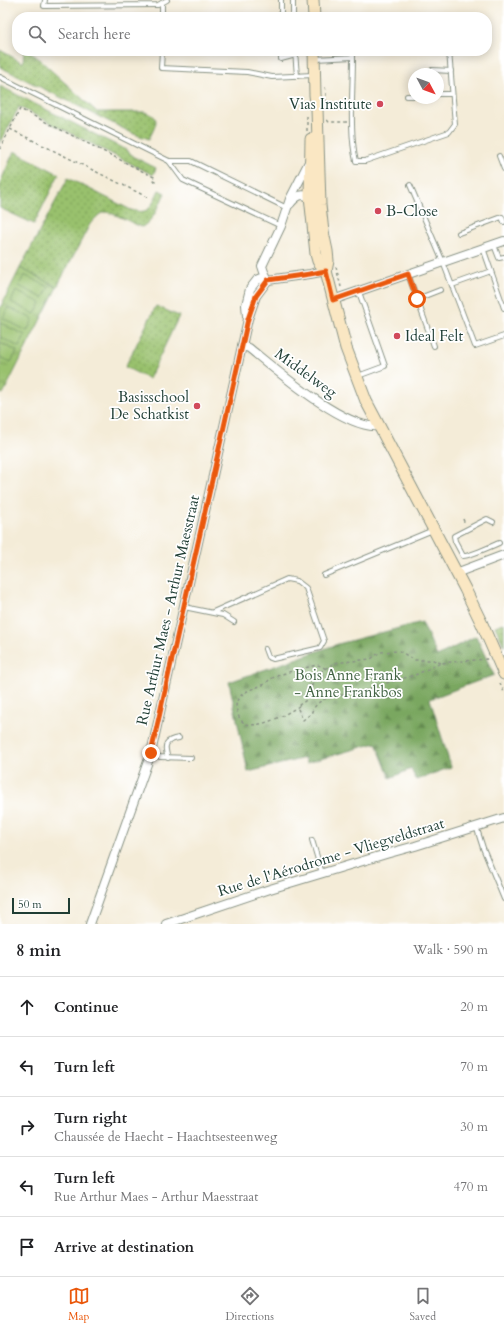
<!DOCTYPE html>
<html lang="en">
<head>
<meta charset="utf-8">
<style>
  :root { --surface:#fff; --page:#f6f6f6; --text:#202124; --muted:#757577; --line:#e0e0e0; --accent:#ea580c }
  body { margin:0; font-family:Cardo,serif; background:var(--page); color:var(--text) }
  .compass { position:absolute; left:408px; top:68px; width:36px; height:36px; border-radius:50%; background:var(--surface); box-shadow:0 2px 10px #0003; rotate:131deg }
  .scale { position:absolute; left:12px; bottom:10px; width:58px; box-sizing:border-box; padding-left:4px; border:2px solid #1f3d34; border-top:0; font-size:11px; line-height:14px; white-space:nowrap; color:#1f3d34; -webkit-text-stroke:3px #fff; paint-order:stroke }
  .stop { position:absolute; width:12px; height:12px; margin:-9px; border:3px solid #ea580c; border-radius:50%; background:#fff }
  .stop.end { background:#ea580c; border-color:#fff; box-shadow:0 1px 4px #0008 }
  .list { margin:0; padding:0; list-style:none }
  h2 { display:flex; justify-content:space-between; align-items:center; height:52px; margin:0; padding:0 16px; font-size:17px }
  h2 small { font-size:13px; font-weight:400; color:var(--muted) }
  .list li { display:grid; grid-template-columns:26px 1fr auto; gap:12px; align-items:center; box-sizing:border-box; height:60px; padding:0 16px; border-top:1px solid var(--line) }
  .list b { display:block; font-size:15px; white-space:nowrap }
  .list p { margin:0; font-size:13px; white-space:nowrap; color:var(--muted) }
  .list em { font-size:13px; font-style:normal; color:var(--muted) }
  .icon { flex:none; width:22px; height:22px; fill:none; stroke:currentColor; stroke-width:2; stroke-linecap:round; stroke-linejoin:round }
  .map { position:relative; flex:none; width:504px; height:924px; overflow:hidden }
  .search { position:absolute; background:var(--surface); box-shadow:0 2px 10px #0003; left:12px; right:12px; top:12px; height:44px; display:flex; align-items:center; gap:10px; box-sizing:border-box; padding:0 14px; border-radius:16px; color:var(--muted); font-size:15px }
  .sheet { height:352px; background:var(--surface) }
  nav { display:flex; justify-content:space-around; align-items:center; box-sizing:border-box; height:56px; border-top:1px solid var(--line); background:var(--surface); font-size:11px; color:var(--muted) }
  nav a { display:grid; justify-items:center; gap:2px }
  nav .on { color:var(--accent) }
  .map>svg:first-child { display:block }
  .grass { fill:url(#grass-dots); stroke:#5c7f50 }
  .forest { fill:url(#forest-firs); stroke:#4c724a }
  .park { fill:url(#park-tufts); stroke:#5c7f50 }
  .pitch { fill:#99c16d; stroke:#5c7f50 }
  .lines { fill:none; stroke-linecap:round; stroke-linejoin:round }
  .service-casing { stroke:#8a9486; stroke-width:6 }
  .minor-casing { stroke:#8a9486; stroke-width:10 }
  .secondary-casing { stroke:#8a9486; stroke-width:13 }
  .path { stroke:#8a9486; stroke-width:1.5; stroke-dasharray:3 3; stroke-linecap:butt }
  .service { stroke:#fff; stroke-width:4 }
  .minor { stroke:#fff; stroke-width:8 }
  .secondary { stroke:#fae7c3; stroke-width:11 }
  .route { stroke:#ea580c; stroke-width:5 }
  .poi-dot { fill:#d1495b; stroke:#fff; stroke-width:1.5 }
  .labels { text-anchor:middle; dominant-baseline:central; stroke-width:3.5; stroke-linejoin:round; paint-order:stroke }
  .poi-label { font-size:15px; fill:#1f3d34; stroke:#fff; text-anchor:end }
  .street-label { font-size:15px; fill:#1f3d34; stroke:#fff }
  .park-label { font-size:15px; fill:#446545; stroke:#fff }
</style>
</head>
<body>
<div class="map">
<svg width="504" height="924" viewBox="0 0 504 924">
  <defs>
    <pattern id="grass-dots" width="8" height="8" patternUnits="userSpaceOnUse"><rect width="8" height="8" fill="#99c16d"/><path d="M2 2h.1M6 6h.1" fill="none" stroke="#7c9e5a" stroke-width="1.8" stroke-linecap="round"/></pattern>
    <pattern id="forest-firs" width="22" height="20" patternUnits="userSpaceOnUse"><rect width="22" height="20" fill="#7aa760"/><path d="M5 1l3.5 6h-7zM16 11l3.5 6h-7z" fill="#638950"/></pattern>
    <pattern id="park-tufts" width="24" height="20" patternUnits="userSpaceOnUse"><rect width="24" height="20" fill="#99c16d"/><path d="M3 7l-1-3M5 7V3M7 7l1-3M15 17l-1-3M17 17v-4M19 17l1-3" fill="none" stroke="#7c9e5a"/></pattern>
  </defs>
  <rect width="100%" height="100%" fill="#fff"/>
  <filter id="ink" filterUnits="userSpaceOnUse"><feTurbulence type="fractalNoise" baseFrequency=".025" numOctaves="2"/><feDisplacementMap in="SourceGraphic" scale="8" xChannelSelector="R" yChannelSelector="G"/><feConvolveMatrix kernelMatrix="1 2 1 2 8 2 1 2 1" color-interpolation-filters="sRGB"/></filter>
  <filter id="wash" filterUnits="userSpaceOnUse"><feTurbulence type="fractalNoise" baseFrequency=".012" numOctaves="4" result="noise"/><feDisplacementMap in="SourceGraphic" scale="16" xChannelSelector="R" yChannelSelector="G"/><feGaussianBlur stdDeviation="0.9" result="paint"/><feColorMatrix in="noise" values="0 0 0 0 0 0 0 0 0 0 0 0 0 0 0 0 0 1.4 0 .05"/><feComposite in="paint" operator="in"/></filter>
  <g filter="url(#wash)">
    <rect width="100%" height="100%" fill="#f4ecd8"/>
    <g class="grass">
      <path d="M 0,50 L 23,63 L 24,51 L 30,51 L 97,112 L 144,112 C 163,116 155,126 149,139 L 134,134 L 0,67 Z"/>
      <path d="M 0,86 L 126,150 L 136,158 L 156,168 L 153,175 L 19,107 L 0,144 Z"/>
      <path d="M 14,151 L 59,174 L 34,224 L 0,208 L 0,183 Z"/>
      <path d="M 68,178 L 131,210 C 151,215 151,206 159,190 L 165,193 C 159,205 154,220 142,227 C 133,224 113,212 105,212 C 99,213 94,220 90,224 L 57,287 L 20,268 Z"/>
      <path d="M 156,306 L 179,316 L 149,379 L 125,367 Z"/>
      <path d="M 504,623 L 504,646 L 495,626 Z"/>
    </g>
    <path class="forest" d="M 422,622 L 437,656 L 476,636 L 494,675 L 430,699 L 451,767 L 416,780 L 411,769 L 390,778 L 376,743 L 306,763 L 305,758 L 248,772 L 229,682 L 338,644 Z"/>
    <path class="park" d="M 20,268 L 57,287 L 3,394 L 0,393 L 0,308 Z"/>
    <g class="pitch">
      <path d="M 24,275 L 49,287 L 43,298 L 19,286 Z"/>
      <path d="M 16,291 L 41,303 L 35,314 L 11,302 Z"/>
      <path d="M 8,307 L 33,319 L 27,331 L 3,318 Z"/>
      <path d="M 0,323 L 25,335 L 19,347 L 0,337 Z"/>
      <path d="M 0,343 L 17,351 L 11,362 L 0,357 Z"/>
    </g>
  </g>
  <g filter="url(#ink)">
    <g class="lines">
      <g class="service-casing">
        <g id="service">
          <path d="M 45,0 L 44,6 L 158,5 L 167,0"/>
          <path d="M 281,0 L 281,17"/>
          <path d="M 293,0 L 293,17"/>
          <path d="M 162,17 L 162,3"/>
          <path d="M 162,51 L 161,68 L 247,72 L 272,77 L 313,75"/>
          <path d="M 281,51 L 281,59 L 296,55"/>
          <path d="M 295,51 L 297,76"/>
          <path d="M 359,51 L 353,52 L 353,57 C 353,88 349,132 356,161 L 365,161 L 449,132 L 455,124 L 449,51"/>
          <path d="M 315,59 L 353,57"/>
          <path d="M 432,70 L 451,71"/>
          <path d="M 0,77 L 169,161 L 191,161 L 287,208"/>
          <path d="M 438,94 L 452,94"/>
          <path d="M 407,96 L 414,96"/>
          <path d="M 499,156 L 504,169"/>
          <path d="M 169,161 L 183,180 L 281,226"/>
          <path d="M 410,185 L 443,262 L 475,346 L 504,336"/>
          <path d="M 459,233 L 502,217 L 504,222"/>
          <path d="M 494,245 L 499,258 L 504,257"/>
          <path d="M 491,271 L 504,308"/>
          <path d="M 408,274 L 434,346"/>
          <path d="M 452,285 L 491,271 L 483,248"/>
          <path d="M 417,299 L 440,290"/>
          <path d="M 358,376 L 385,366 L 359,292"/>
          <path d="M 493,522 L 487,519 L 454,536 L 455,541 L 463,556 C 468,557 492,546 499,543"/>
          <path d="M 324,575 L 433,530"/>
          <path d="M 184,607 L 223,615 L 234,622"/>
          <path d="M 213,612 L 287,579 L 297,581 L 306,588 L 324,641 L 320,648 L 273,659 L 268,657 L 265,649"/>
          <path d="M 151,753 L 160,757 L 191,758"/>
          <path d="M 168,758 C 163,744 166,740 179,738"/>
          <path d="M 476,826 L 483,848 L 504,899"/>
          <path d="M 312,840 L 322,873"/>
        </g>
      </g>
      <g class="minor-casing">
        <g id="minor">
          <path d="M 290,204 C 297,195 303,192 313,199"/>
          <path d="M 268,280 L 264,272 L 262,266 L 281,226 L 290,199 L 310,160"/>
          <path d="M 333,300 L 504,241"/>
          <path d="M 247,316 L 246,305 L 250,289 L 257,280 L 262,278 L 268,280 L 310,274 L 326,271"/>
          <path d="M 242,346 L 249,348 C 275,369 345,430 378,426"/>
          <path d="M 456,573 L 504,555"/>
          <path d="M 90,924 L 151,753 L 248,319 L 256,296 L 268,280"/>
          <path d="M 166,924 L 270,889 L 386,854 L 415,846 L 504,818"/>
        </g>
      </g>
      <g class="secondary-casing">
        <g id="secondary">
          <path d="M 313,0 L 314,17"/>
          <path d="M 314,51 L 315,95 L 317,109 L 320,205 L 323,232 L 327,251 L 328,261 L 326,271 L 346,348 L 366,401 L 465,589 L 482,624 L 504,674"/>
          <path d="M 311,139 L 310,196 L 316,254 L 318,261 L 326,271"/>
        </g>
      </g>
      <g class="path">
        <path d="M 325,87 L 326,91 L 326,105"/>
        <path d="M 327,120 L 329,122 L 347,122"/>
        <path d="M 10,129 L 149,198"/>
        <path d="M 307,131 L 307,113"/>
        <path d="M 0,149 L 20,109 L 154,177 L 153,180 L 157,182"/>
        <path d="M 336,267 L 341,287"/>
        <path d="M 463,519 L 465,524"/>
        <path d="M 441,663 L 433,660 L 415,660 L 399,651 L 380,652 L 371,659 L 334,663 L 320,672 L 313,680 L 313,684 L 308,690 L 307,696 L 305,701 L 299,705 L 298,709 L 303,720 L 311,714 L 313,709 L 317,704 L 322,700 L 334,696 L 340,695 L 351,696 L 376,686 L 415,675 L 441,663 L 488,659"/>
        <path d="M 500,683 L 504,692"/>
        <path d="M 299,706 C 287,714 244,739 238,714 C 236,709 235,704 238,699 C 244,690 256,688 265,684 C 267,683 268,681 269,680 C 279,673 305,668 317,665 L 321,666 L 326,669"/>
      </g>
      <use href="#service" class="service"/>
      <use href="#minor" class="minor"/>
      <use href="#secondary" class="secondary"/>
    </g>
  </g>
  <g class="lines" filter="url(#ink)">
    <path class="route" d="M 151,753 L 248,319 L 256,296 L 268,280 L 310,274 L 326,271 L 333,300 L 408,274 L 417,299"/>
  </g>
  <g class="poi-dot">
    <circle cx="380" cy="104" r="4"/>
    <circle cx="378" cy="211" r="4"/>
    <circle cx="397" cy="336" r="4"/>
    <circle cx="197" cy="406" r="4"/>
  </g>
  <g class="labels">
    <g class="poi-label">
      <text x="372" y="104">Vias Institute</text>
      <text x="386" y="211" text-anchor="start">B-Close</text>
      <text x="405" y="336" text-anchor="start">Ideal Felt</text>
      <text x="189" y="397">Basisschool<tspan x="189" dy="17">De Schatkist</tspan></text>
    </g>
    <g class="street-label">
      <text transform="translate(306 373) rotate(36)">Middelweg</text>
      <text transform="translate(168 610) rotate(-77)">Rue Arthur Maes - Arthur Maesstraat</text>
      <text transform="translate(331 857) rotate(-17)">Rue de l'Aérodrome - Vliegveldstraat</text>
    </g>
    <g class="park-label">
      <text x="348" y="675">Bois Anne Frank<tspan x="348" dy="17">- Anne Frankbos</tspan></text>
    </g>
  </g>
</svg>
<svg class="compass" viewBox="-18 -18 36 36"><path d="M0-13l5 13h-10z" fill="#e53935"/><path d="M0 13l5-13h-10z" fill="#757577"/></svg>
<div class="scale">50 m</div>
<div class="stop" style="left:417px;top:299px"></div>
<div class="stop end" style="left:151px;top:753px"></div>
<div class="search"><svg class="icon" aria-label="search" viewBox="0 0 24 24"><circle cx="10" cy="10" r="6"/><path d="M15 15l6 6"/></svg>Search here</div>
</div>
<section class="sheet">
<h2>8 min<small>Walk · 590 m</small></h2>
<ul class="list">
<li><svg class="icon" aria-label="ahead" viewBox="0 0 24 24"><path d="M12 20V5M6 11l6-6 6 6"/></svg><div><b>Continue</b></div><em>20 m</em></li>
<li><svg class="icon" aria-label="left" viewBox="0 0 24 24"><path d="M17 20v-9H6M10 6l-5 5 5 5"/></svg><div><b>Turn left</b></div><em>70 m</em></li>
<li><svg class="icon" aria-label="right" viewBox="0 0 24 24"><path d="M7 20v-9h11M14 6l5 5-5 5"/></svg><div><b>Turn right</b><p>Chaussée de Haecht - Haachtsesteenweg</p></div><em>30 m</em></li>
<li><svg class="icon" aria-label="left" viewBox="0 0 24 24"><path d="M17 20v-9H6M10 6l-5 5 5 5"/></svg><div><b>Turn left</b><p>Rue Arthur Maes - Arthur Maesstraat</p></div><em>470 m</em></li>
<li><svg class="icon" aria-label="arrive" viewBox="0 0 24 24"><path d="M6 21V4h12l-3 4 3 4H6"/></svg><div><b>Arrive at destination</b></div></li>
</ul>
</section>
<nav>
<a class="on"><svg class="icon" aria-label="map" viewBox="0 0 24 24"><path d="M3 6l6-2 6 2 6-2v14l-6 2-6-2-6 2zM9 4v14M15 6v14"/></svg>Map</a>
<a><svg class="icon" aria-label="directions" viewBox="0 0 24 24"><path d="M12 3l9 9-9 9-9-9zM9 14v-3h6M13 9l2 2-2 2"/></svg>Directions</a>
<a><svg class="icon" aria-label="saved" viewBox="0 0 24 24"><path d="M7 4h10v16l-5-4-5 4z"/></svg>Saved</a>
</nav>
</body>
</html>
